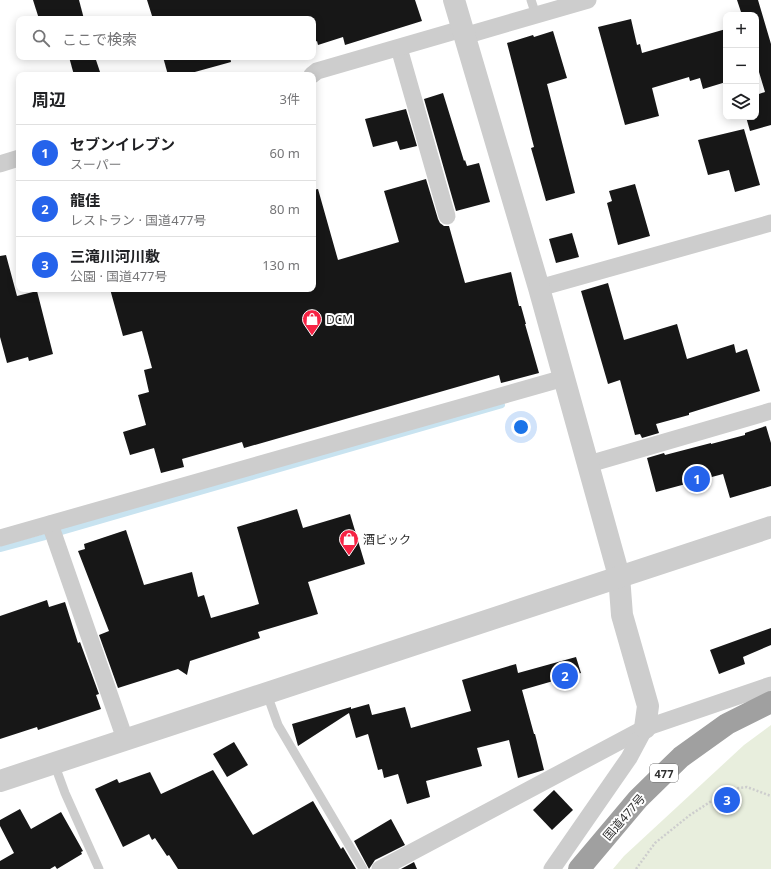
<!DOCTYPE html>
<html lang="ja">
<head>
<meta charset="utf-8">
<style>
  :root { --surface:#fff; --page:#f2f2f2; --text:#202124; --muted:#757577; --line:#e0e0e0; --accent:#2563eb }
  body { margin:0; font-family:"Noto Sans","Noto Sans JP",sans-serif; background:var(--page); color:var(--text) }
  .controls { position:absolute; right:12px; top:12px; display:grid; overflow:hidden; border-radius:8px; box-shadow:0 2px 10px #0003 }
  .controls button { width:36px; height:36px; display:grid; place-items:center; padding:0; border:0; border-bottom:1px solid var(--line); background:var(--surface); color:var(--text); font:20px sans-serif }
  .you { position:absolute; left:521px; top:427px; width:14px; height:14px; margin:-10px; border:3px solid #fff; border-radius:50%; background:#1a73e8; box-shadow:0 0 0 6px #1a73e833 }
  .badge { display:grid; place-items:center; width:26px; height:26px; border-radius:50%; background:var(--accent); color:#fff; font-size:13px; font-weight:700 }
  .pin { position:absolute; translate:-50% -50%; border:2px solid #fff; box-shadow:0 1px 4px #0006 }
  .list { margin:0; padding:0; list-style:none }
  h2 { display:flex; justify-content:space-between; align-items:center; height:52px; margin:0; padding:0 16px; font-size:17px }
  h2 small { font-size:13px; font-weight:400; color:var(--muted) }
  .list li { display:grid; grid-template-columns:26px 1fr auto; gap:12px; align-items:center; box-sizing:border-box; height:56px; padding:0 16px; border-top:1px solid var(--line) }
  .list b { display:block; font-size:15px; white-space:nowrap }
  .list p { margin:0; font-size:13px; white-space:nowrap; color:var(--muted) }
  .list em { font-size:13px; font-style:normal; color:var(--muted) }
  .icon { flex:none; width:22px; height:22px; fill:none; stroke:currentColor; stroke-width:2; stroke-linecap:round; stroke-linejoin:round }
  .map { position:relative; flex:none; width:771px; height:869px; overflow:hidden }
  .search { position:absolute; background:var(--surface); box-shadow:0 2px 10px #0003; left:16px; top:16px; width:300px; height:44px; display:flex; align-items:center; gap:10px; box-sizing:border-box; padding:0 14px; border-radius:8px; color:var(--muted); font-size:15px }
  .panel { position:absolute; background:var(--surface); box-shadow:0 2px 10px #0003; left:16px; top:72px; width:300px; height:220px; border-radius:8px }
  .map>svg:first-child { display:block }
  .green { fill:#e8eedd }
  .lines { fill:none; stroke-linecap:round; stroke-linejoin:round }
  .stream { stroke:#c8e3f0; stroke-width:6 }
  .building { fill:#171717 }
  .path { stroke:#cdcdcd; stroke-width:2.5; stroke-dasharray:2 2; stroke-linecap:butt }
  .service { stroke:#cdcdcd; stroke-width:9 }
  .minor { stroke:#cdcdcd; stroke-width:17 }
  .tertiary { stroke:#cdcdcd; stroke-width:22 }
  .trunk { stroke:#a0a0a0; stroke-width:22 }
  .labels { text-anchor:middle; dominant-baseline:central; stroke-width:4; stroke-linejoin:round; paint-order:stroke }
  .shield { fill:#fff; stroke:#6e6e6e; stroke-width:1 }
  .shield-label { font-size:11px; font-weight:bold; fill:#303030 }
  .poi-label { font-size:12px; fill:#303030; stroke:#fff; text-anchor:start }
  .street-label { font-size:12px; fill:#303030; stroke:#fff }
</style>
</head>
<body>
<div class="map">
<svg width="771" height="869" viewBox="0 0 771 869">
  <rect width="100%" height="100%" fill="#fff"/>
  <path class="green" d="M 771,725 L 771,869 L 613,869 L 624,856 L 744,745 Z"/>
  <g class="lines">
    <g class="stream">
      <path d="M 61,532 L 502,405"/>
      <path d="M 0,549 L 45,537"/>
    </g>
  </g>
  <g class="building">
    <path d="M 33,0 L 79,0 L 84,19 L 39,19 Z"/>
    <path d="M 147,0 L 415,0 L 422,21 L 345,45 L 343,37 L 318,45 L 317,41 L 313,43 L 313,19 L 153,19 Z"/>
    <path d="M 737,0 L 758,0 L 771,44 L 771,125 L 750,131 L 746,117 L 756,117 L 756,95 L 765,92 L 756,62 L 756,15 L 742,15 Z"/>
    <path d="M 631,19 L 637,45 L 640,44 L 642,53 L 726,29 L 726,82 L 703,89 L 700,78 L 690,81 L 689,77 L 652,88 L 659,116 L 625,125 L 598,27 Z"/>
    <path d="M 553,31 L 567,78 L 547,84 L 575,193 L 546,201 L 531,148 L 534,147 L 507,43 L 533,35 L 534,37 Z"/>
    <path d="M 69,57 L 95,57 L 100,72 L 90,75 L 74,75 Z"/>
    <path d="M 163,57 L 230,57 L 231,62 L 184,75 L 168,75 Z"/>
    <path d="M 443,93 L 464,161 L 465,160 L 467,166 L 479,163 L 490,202 L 456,211 L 424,99 Z"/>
    <path d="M 406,109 L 417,146 L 400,150 L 397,141 L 373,147 L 365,119 Z"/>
    <path d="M 744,129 L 760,185 L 735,192 L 729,170 L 708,175 L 698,140 Z"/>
    <path d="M 426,179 L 438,219 L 440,223 L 444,226 L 449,226 L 465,283 L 511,272 L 519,306 L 521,306 L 526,324 L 525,324 L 539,373 L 501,383 L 499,375 L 244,448 L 242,442 L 182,459 L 184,467 L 161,473 L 154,448 L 130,455 L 123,432 L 146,425 L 138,395 L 149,392 L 144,370 L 152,368 L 142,331 L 123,336 L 110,289 L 313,289 L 313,190 L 318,189 L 338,260 L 399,242 L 384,191 Z"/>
    <path d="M 635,184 L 650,236 L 618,245 L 607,203 L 612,201 L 609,191 Z"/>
    <path d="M 572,233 L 579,257 L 556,263 L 549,239 Z"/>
    <path d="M 6,255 L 17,296 L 37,291 L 53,354 L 29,361 L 28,357 L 7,363 L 0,337 L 0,256 Z"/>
    <path d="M 608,283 L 624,340 L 677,324 L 687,359 L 734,344 L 736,353 L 747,349 L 760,391 L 689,413 L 689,415 L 656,424 L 659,433 L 642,438 L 640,434 L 635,435 L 620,380 L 608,384 L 581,291 Z"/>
    <path d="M 766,426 L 771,443 L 771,486 L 730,498 L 723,474 L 656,492 L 647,458 L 664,453 L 665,455 L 711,443 L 711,444 L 745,435 L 745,433 Z"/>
    <path d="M 297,509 L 303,528 L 350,514 L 365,564 L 308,582 L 318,614 L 258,632 L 260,638 L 190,661 L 187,675 L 178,669 L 118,688 L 99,635 L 109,631 L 78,551 L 85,549 L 84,544 L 126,530 L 144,585 L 192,572 L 198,597 L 204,595 L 211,618 L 259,604 L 237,527 Z"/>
    <path d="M 47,600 L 49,607 L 65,602 L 78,643 L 80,642 L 99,694 L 96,695 L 101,709 L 38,730 L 37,727 L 0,739 L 0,616 Z"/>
    <path d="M 771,628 L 771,645 L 743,657 L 745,664 L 719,674 L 710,650 Z"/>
    <path d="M 576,657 L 581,673 L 522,690 L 534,734 L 535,734 L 544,770 L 518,778 L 509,740 L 477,748 L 482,766 L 426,781 L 430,797 L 407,804 L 398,774 L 384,778 L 382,769 L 378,770 L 368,734 L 356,738 L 349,713 L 298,746 L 292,724 L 351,707 L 351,709 L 369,704 L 372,715 L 405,707 L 411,728 L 471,711 L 462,680 L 516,664 L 518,673 Z"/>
    <path d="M 234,742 L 248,765 L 227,777 L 213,754 Z"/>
    <path d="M 213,770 L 253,835 L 313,801 L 341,849 L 343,847 L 356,869 L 178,869 L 169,855 L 167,856 L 155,838 L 152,840 L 149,834 L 123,847 L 95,789 L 117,779 L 119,783 L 150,772 L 161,794 Z"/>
    <path d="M 554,790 L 573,810 L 552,830 L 533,810 Z"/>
    <path d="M 20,809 L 31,829 L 61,812 L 83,851 L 81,852 L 82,854 L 57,869 L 55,866 L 50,869 L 0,869 L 0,861 L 14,853 L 0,826 L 0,820 Z"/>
    <path d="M 391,819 L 405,845 L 375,860 L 369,869 L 354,841 Z"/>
    <path d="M 414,862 L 417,869 L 401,869 Z"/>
  </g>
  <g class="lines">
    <path class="path" d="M 636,869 L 655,843 L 690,815 L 730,789 L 747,787 L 771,796"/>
    <g class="service">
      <path d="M 531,0 L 536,15"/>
      <path d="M 267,694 L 278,725 L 363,869"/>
      <path d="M 54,763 L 65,793 L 99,869"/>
    </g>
    <g class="minor">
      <path d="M 464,36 L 588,0"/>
      <path d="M 399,48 L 447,216"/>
      <path d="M 312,75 L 317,71 L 462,29"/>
      <path d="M 0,164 L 19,158"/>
      <path d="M 539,288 L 771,223"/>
      <path d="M 589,464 L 771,411"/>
      <path d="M 50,524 L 125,739"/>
      <path d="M 0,538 L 564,378"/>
      <path d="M 380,869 L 645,728 L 771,685"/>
      <path d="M 552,869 L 629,758 L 645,728"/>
    </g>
    <g class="tertiary">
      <path d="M 454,0 L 539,288 L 619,576 L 622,615 L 648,706 L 645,728"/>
      <path d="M 0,781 L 771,527"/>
    </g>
    <path class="trunk" d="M 579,869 L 638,799 L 681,757 L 727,724 L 771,702"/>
  </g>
  <defs>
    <g id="shop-pin" transform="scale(1)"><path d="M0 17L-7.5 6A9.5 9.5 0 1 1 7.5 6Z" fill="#f62344" stroke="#fff"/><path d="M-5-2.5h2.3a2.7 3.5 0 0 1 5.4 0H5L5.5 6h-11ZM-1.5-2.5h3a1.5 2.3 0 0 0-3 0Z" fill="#fff"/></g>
  </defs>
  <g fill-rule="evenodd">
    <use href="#shop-pin" x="312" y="319"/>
    <use href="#shop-pin" x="349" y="539"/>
  </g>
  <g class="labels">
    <rect class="shield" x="650" y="764" width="28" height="18" rx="3"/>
    <g class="shield-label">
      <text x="664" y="773">477</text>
    </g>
    <g class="poi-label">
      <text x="326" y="319">DCM</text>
      <text x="363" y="539">酒ビック</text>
    </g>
    <g class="street-label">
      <text transform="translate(624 817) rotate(-49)">国道477号</text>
    </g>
  </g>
</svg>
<div class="controls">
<button>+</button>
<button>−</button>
<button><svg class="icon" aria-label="layers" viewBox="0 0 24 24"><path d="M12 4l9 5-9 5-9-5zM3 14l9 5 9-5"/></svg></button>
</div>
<div class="you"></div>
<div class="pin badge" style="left:697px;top:479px">1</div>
<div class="pin badge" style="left:565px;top:676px">2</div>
<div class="pin badge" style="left:727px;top:800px">3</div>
<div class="search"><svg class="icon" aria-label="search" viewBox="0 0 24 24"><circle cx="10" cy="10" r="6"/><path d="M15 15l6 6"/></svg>ここで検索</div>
<section class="panel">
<h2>周辺<small>3件</small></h2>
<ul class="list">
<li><span class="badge">1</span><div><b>セブンイレブン</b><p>スーパー</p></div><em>60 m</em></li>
<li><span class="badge">2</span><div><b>龍佳</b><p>レストラン · 国道477号</p></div><em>80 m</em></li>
<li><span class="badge">3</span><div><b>三滝川河川敷</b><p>公園 · 国道477号</p></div><em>130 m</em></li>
</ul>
</section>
</div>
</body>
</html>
